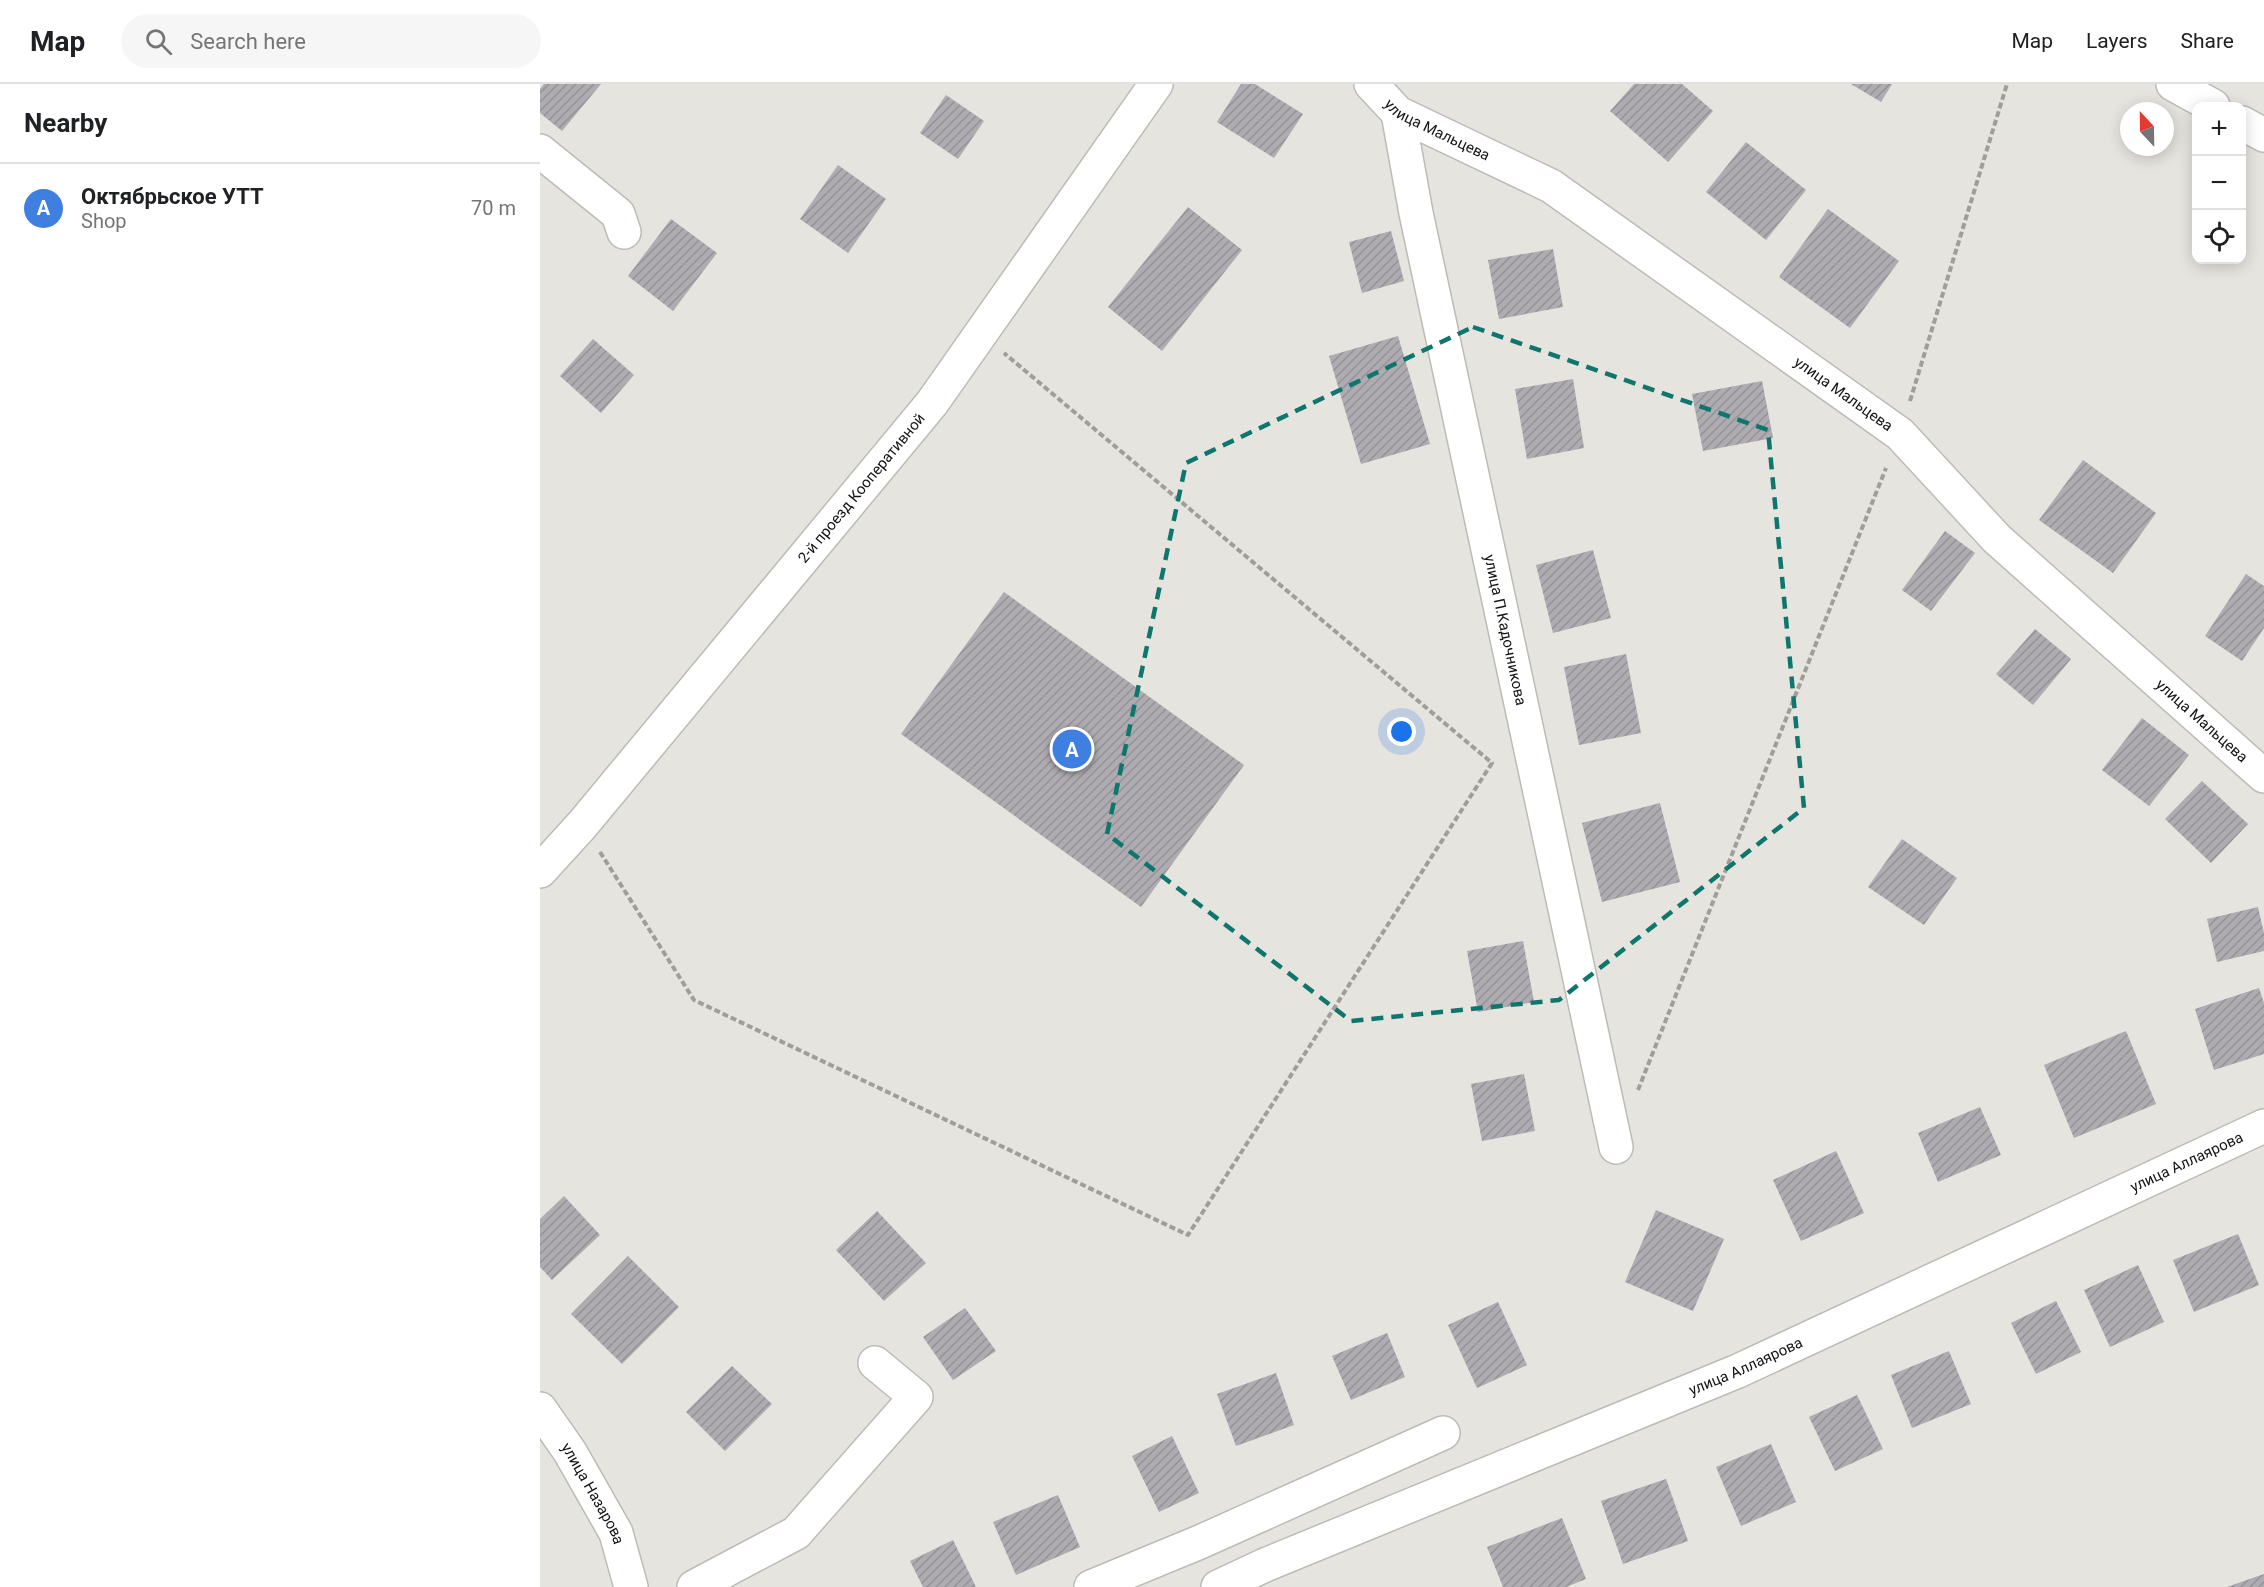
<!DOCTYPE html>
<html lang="en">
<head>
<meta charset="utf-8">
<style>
  :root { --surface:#fff; --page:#f6f6f6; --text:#202124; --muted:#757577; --line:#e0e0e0; --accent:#2c6f09 }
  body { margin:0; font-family:Roboto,sans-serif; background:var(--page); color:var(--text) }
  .controls { position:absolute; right:18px; top:18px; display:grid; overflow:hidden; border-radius:12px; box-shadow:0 3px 15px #0003 }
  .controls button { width:54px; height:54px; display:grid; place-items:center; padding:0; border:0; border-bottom:2px solid var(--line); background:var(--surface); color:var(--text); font:30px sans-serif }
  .compass { position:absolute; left:1580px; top:18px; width:54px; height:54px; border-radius:50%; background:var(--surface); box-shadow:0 3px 15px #0003; rotate:338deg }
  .you { position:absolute; left:862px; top:648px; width:21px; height:21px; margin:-15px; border:4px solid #fff; border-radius:50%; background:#1a73e8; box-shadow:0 0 0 9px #1a73e833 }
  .badge { display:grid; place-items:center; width:39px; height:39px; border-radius:50%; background:var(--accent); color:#fff; font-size:20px; font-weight:700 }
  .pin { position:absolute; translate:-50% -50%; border:3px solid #fff; box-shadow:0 2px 6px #0006 }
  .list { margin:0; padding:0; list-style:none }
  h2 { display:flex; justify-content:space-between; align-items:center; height:78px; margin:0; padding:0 24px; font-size:26px }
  h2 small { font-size:20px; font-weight:400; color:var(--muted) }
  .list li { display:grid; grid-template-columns:39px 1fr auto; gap:18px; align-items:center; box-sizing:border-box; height:90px; padding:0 24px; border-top:2px solid var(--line) }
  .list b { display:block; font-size:22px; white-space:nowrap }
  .list p { margin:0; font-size:20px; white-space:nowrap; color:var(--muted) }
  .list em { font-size:20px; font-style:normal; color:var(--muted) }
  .icon { flex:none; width:33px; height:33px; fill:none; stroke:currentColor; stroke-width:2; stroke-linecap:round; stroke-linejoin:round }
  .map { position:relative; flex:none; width:1724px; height:1503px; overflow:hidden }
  header { display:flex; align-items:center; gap:36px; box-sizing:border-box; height:84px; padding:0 30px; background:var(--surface); border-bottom:2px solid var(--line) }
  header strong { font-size:28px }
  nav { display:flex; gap:33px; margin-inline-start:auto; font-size:21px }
  .search { width:420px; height:54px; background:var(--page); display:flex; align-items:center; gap:15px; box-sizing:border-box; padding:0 21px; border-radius:33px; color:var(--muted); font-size:22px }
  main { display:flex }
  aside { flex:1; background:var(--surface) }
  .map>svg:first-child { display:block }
  .building { fill:url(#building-hatch) }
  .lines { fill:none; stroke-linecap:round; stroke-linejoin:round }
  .minor-casing { stroke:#bdbbb5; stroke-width:36 }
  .path { stroke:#9f9e99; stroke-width:4; stroke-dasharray:6 3; stroke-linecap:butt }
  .minor { stroke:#fff; stroke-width:33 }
  .marked { fill:none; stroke:#0f766e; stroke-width:4.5; stroke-dasharray:12 8; stroke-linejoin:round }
  .labels { text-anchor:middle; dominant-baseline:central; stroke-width:6; stroke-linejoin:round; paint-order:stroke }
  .street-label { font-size:15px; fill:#141311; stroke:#fff }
</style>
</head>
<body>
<header>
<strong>Map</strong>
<div class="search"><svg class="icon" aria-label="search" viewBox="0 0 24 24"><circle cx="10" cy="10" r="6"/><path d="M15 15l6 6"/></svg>Search here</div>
<nav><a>Map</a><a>Layers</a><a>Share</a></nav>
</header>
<main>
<aside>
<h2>Nearby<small></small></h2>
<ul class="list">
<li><span class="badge" style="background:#3f7fe0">A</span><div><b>Октябрьское УТТ</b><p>Shop</p></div><em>70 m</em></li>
</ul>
</aside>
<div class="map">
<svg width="1724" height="1503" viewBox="0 0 1724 1503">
  <defs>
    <pattern id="building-hatch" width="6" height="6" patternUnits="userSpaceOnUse" patternTransform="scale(1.5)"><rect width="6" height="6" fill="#aeabb1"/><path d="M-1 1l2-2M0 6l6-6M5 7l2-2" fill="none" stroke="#959297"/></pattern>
  </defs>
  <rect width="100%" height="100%" fill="#e6e4de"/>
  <g class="building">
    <path d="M 4,0 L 61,0 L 22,47 L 0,29 L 0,5 Z"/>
    <path d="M 701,0 L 715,0 L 763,30 L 734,74 L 677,38 Z"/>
    <path d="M 1094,0 L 1142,0 L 1173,27 L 1128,78 L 1070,27 Z"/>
    <path d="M 1311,0 L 1352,0 L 1341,18 Z"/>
    <path d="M 406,11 L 444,37 L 418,75 L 380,49 Z"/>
    <path d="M 1206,58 L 1266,106 L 1226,156 L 1166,108 Z"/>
    <path d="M 298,81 L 346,115 L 308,169 L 260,135 Z"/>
    <path d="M 648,123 L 702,166 L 622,267 L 568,223 Z"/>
    <path d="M 1288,125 L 1359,177 L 1310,244 L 1239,193 Z"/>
    <path d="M 131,135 L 177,169 L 133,227 L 88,192 Z"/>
    <path d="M 851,147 L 864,197 L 822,209 L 809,158 Z"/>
    <path d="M 1013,165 L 1023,223 L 959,235 L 948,176 Z"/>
    <path d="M 858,252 L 890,360 L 821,380 L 789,272 Z"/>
    <path d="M 53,255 L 94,291 L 61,329 L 20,292 Z"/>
    <path d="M 1033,295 L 1044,364 L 987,375 L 975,305 Z"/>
    <path d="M 1222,297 L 1233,354 L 1163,367 L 1152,310 Z"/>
    <path d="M 1543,376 L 1616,429 L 1573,489 L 1499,436 Z"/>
    <path d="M 1405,447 L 1435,469 L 1391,527 L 1362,506 Z"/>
    <path d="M 1053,466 L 1071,534 L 1013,549 L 996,481 Z"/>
    <path d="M 1706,490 L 1724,502 L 1724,544 L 1702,577 L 1665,552 Z"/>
    <path d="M 464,508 L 704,681 L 601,823 L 361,650 Z"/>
    <path d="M 1495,545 L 1531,575 L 1493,621 L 1456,590 Z"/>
    <path d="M 1086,570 L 1101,649 L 1039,661 L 1024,583 Z"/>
    <path d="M 1602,634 L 1649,671 L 1609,722 L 1562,686 Z"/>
    <path d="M 1662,697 L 1708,740 L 1671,779 L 1625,735 Z"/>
    <path d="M 1120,719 L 1140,798 L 1062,818 L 1042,739 Z"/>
    <path d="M 1362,755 L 1417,794 L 1384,841 L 1328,803 Z"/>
    <path d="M 1718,823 L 1724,849 L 1724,867 L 1677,878 L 1667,835 Z"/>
    <path d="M 983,857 L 994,918 L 938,928 L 927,867 Z"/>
    <path d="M 1719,904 L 1724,919 L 1724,970 L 1674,986 L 1655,925 Z"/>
    <path d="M 1586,947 L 1616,1020 L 1534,1054 L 1504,981 Z"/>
    <path d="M 984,990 L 995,1047 L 942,1057 L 931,1000 Z"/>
    <path d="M 1440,1023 L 1461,1071 L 1398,1098 L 1378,1049 Z"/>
    <path d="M 1296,1067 L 1324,1129 L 1261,1157 L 1233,1096 Z"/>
    <path d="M 24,1112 L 60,1151 L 12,1196 L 0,1183 L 0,1135 Z"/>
    <path d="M 1116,1126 L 1184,1155 L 1153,1227 L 1085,1198 Z"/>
    <path d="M 337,1127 L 386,1179 L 344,1217 L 296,1166 Z"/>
    <path d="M 1698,1150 L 1719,1201 L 1654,1228 L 1633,1176 Z"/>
    <path d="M 88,1172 L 139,1223 L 82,1280 L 31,1230 Z"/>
    <path d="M 1598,1181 L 1624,1238 L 1570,1263 L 1544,1206 Z"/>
    <path d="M 1516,1217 L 1541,1268 L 1496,1290 L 1471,1239 Z"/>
    <path d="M 958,1218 L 987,1281 L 937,1304 L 908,1241 Z"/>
    <path d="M 425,1224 L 456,1267 L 413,1296 L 383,1253 Z"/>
    <path d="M 847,1249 L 865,1293 L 811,1316 L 792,1272 Z"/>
    <path d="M 1409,1267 L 1431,1320 L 1372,1344 L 1351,1291 Z"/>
    <path d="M 192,1282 L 232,1320 L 185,1367 L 146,1328 Z"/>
    <path d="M 736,1289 L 754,1341 L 696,1362 L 677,1310 Z"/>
    <path d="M 1317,1311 L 1343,1365 L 1295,1387 L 1269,1333 Z"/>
    <path d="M 632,1352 L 659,1409 L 619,1428 L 592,1372 Z"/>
    <path d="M 1231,1360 L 1256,1418 L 1201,1442 L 1176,1383 Z"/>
    <path d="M 1126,1395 L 1148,1457 L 1083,1480 L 1061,1417 Z"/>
    <path d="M 518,1411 L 540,1463 L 476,1491 L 453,1438 Z"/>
    <path d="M 1022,1434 L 1046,1495 L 1026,1503 L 963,1503 L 947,1463 Z"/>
    <path d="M 413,1456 L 436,1503 L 383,1503 L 370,1477 Z"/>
    <path d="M 1724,1490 L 1724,1503 L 1687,1503 Z"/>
  </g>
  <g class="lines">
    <g class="minor-casing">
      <g id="minor">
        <path id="s1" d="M 831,0 L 858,29 L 1011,102 L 1360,350 L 1457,455 L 1724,692"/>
        <path d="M 1633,0 L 1673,22"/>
        <path id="s2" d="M 858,29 L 876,129 L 1076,1063"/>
        <path d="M 1702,39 L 1724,51"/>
        <path d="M 0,67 L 78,130 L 84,148"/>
        <path id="s3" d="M 0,787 L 42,741 L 392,319 L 616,0"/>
        <path id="s4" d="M 0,1325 L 30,1368 L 76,1449 L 91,1503"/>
        <path d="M 154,1503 L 256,1449 L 376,1313 L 335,1279"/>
        <path d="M 551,1503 L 660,1458 L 903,1349"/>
        <path id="s5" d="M 678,1503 L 725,1481 L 1198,1287 L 1724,1042"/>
      </g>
    </g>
    <g class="path">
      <path d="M 1370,317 L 1467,0"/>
      <path d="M 60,768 L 154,916 L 648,1151 L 952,679 L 464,269"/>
      <path d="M 1098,1006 L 1346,384"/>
    </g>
    <use href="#minor" class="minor"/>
  </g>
  <path class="marked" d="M 933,243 L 1228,346 L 1264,724 L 1019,916 L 811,937 L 567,750 L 646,379 Z"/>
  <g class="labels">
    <g class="street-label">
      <text stroke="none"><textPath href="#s1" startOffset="82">улица Мальцева</textPath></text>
      <text stroke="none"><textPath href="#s1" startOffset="568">улица Мальцева</textPath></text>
      <text stroke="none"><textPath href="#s3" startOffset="500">2-й проезд Кооперативной</textPath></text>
      <text stroke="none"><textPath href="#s2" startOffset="528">улица П.Кадочникова</textPath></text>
      <text stroke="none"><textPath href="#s1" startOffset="1054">улица Мальцева</textPath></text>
      <text stroke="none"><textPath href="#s5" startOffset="1058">улица Аллаярова</textPath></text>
      <text stroke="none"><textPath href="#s5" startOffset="572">улица Аллаярова</textPath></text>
      <text stroke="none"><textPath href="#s4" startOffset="100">улица Назарова</textPath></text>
    </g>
  </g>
</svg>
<div class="controls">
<button>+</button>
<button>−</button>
<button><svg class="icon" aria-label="locate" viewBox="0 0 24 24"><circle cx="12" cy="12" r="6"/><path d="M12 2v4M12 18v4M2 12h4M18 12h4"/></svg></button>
</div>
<svg class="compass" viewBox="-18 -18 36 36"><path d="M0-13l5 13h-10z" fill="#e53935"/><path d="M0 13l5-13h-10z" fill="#757577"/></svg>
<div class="you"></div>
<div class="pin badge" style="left:532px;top:665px;background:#3f7fe0">A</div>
</div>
</main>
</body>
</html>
